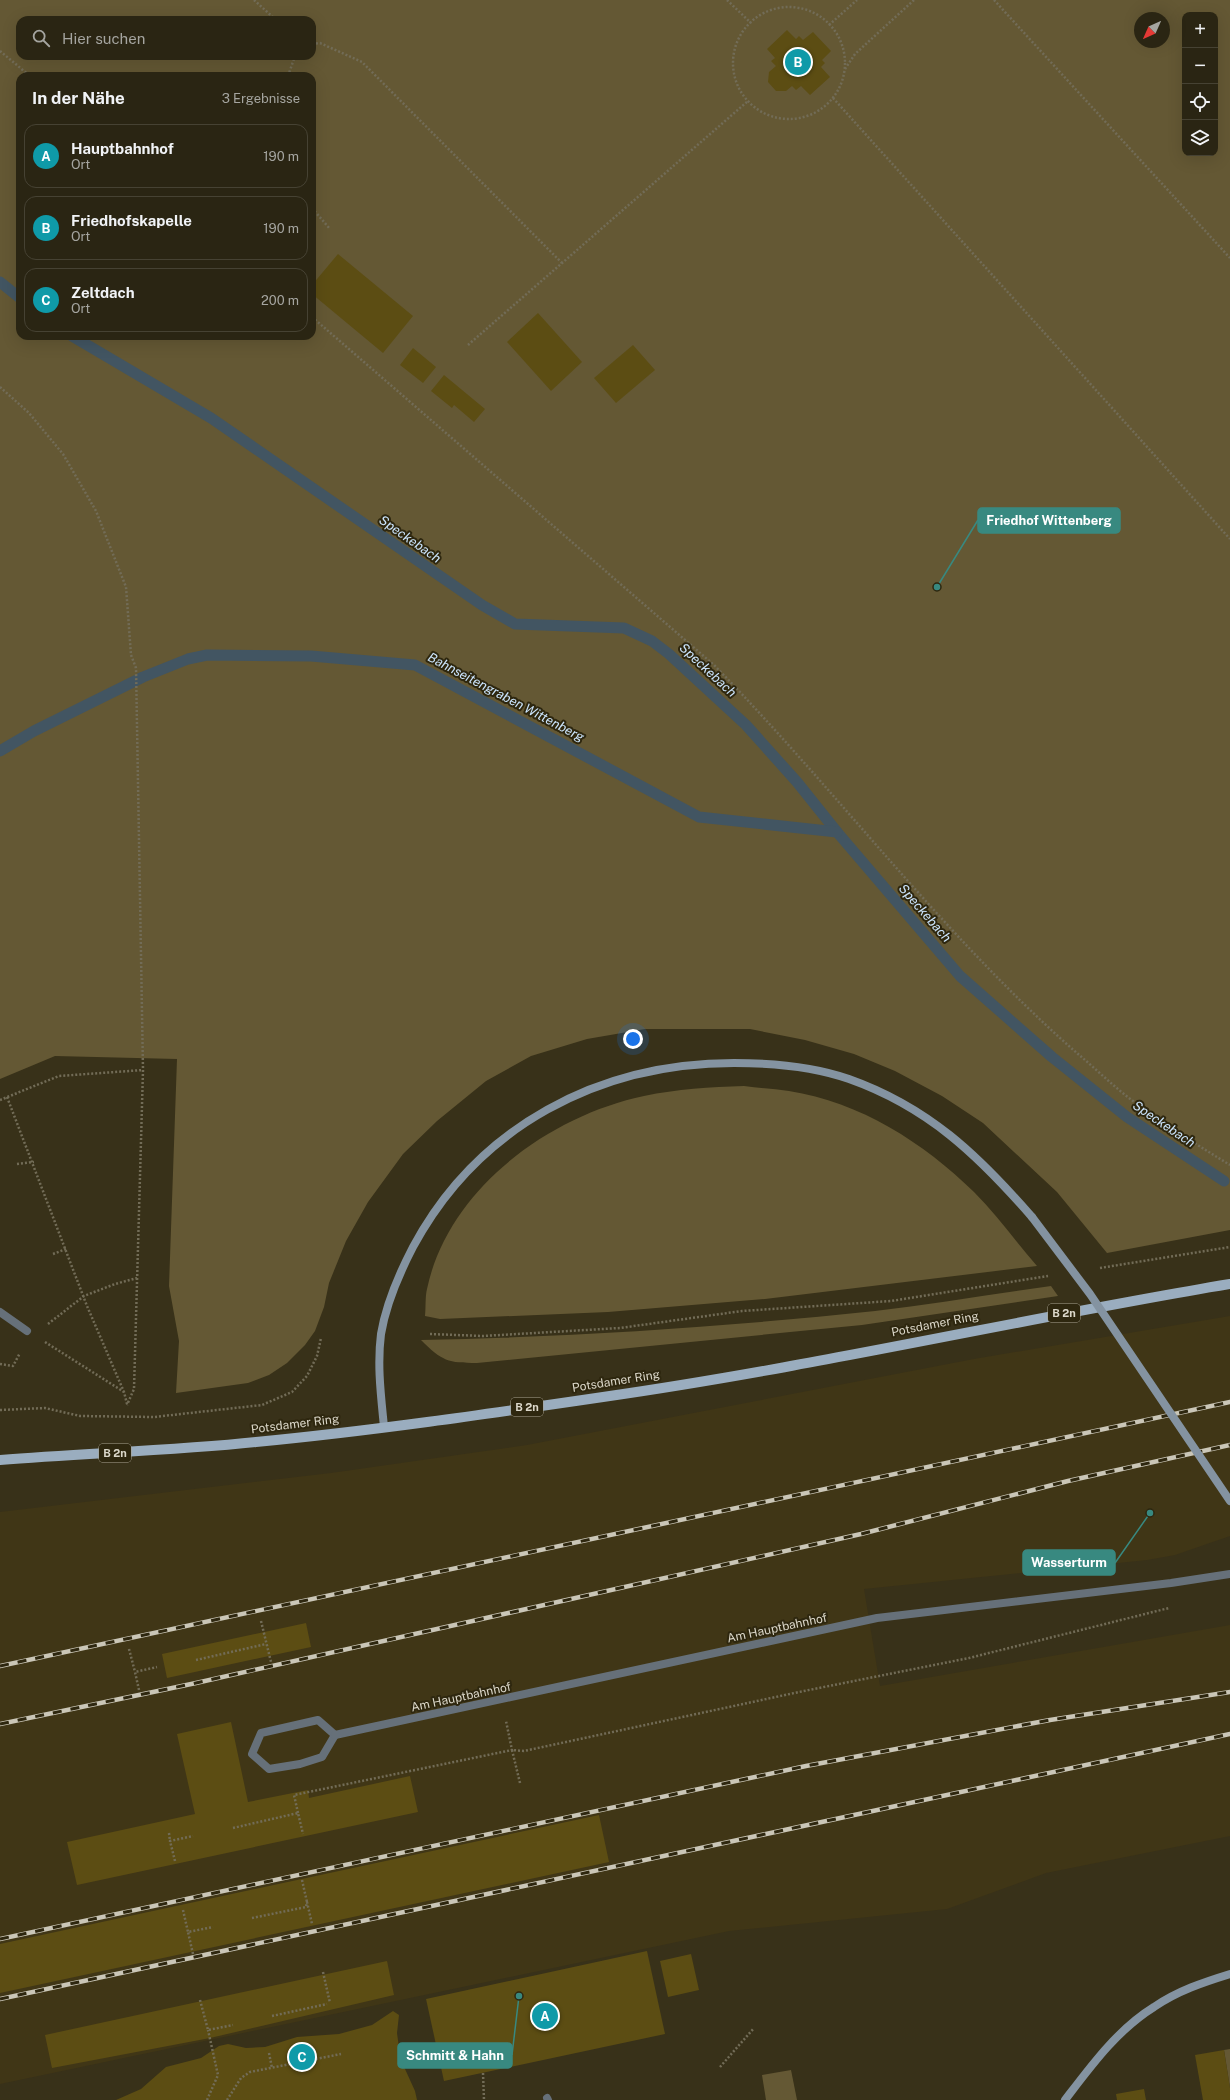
<!DOCTYPE html>
<html lang="de">
<head>
<meta charset="utf-8">
<style>
  :root { --surface:#2a2513; --page:#363121; --text:#f1f3f6; --muted:#a5a5a0; --line:#464233; --accent:#7cbef9 }
  body { margin:0; font-family:"Public Sans",sans-serif; background:var(--page); color:var(--text) }
  .controls { position:absolute; right:12px; top:12px; display:grid; overflow:hidden; border-radius:8px; box-shadow:0 4px 16px #0002 }
  .controls button { width:36px; height:36px; display:grid; place-items:center; padding:0; border:0; border-bottom:1px solid var(--line); background:var(--surface); color:var(--text); font:20px sans-serif }
  .compass { position:absolute; left:1134px; top:12px; width:36px; height:36px; border-radius:50%; background:var(--surface); box-shadow:0 4px 16px #0002; rotate:225deg }
  .you { position:absolute; left:633px; top:1039px; width:14px; height:14px; margin:-10px; border:3px solid #fff; border-radius:50%; background:#1a73e8; box-shadow:0 0 0 6px #1a73e833 }
  .badge { display:grid; place-items:center; width:26px; height:26px; border-radius:50%; background:var(--accent); color:#fff; font-size:13px; font-weight:700 }
  .pin { position:absolute; translate:-50% -50%; border:2px solid #fff; box-shadow:0 1px 4px #0006 }
  .list { margin:0; padding:0; list-style:none }
  h2 { display:flex; justify-content:space-between; align-items:center; height:52px; margin:0; padding:0 16px; font-size:17px }
  h2 small { font-size:13px; font-weight:400; color:var(--muted) }
  .list li { display:grid; grid-template-columns:26px 1fr auto; gap:12px; align-items:center; box-sizing:border-box; height:64px; margin:0 8px 8px; padding:0 8px; border:1px solid var(--line); border-radius:12px }
  .list b { display:block; font-size:15px; white-space:nowrap }
  .list p { margin:0; font-size:13px; white-space:nowrap; color:var(--muted) }
  .list em { font-size:13px; font-style:normal; color:var(--muted) }
  .icon { flex:none; width:22px; height:22px; fill:none; stroke:currentColor; stroke-width:2; stroke-linecap:round; stroke-linejoin:round }
  .map { position:relative; flex:none; width:1230px; height:2100px; overflow:hidden }
  .search { position:absolute; background:var(--surface); box-shadow:0 4px 16px #0002; left:16px; top:16px; width:300px; height:44px; display:flex; align-items:center; gap:10px; box-sizing:border-box; padding:0 14px; border-radius:12px; color:var(--muted); font-size:15px }
  .panel { position:absolute; background:var(--surface); box-shadow:0 4px 16px #0002; left:16px; top:72px; width:300px; height:268px; border-radius:12px }
  .map>svg:first-child { display:block }
  .built { fill:#403616 }
  .green { fill:#645834; fill-rule:evenodd }
  .lines { fill:none; stroke-linecap:round; stroke-linejoin:round }
  .stream { stroke:#425562; stroke-width:11 }
  .building { fill:#5c4d13 }
  .path { stroke:#726c57; stroke-width:2.5; stroke-dasharray:2 2; stroke-linecap:butt }
  .lane { stroke:#667079; stroke-width:8 }
  .street { stroke:#667079; stroke-width:8 }
  .secondary { stroke:#8493a1; stroke-width:8 }
  .primary { stroke:#9aadbf; stroke-width:10 }
  .rail-casing { stroke:#cac6b7; stroke-width:4.5 }
  .rail { stroke:#2e270f; stroke-width:3; stroke-dasharray:9; stroke-linecap:butt }
  .secondary-bridge { stroke:#8493a1; stroke-width:8 }
  .labels { text-anchor:middle; dominant-baseline:central; stroke-width:4; stroke-linejoin:round; paint-order:stroke }
  .shield { fill:#2e270f; stroke:#a7a291; stroke-width:1 }
  .shield-label { font-size:11px; font-weight:bold; fill:#dbd7c9 }
  .street-label { font-size:12px; fill:#dbd7c9; stroke:#2e270f }
  .water-label { font-size:13px; font-style:italic; fill:#cce5fd; stroke:#2e270f }
  .leader { fill:none; stroke:#388980; stroke-width:1.5 }
  .callout-dot { fill:#388980; stroke:#2e270f; stroke-width:1.5 }
  .callout { fill:#388980; stroke:#388980; stroke-width:1.5 }
  .callout-label { font-size:13px; text-anchor:middle; font-weight:bold; fill:#fff }
</style>
</head>
<body>
<div class="map">
<svg width="1230" height="2100" viewBox="0 0 1230 2100">
  <rect width="100%" height="100%" fill="#383119"/>
  <path class="built" d="M 1230,1316 L 1230,1536 L 1175,1555 L 1147,1560 L 864,1589 L 880,1686 L 1230,1625 L 1230,1836 L 1046,1873 L 947,1909 L 729,1931 L 0,2084 L 0,1512 L 331,1473 L 527,1445 L 974,1359 Z"/>
  <g class="green">
    <path d="M 0,0 L 1230,0 L 1230,1230 L 1107,1253 L 1057,1192 L 983,1123 L 942,1096 L 895,1071 L 854,1054 L 805,1040 L 750,1029 L 645,1029 L 587,1039 L 531,1056 L 486,1081 L 437,1121 L 403,1154 L 368,1202 L 346,1241 L 329,1283 L 324,1307 L 315,1331 L 305,1345 L 287,1363 L 269,1375 L 248,1383 L 176,1393 L 179,1341 L 169,1286 L 177,1059 L 55,1056 L 0,1079 ZM 1185,15 L 1215,15 L 1215,153 L 1185,153 ZM 1140,18 L 1164,18 L 1164,42 L 1140,42 ZM 20,20 L 312,20 L 312,56 L 20,56 ZM 20,76 L 312,76 L 312,336 L 20,336 Z"/>
    <path d="M 744,1086 C 759,1088 774,1089 789,1091 C 860,1102 924,1143 974,1192 C 997,1215 1016,1242 1037,1266 L 765,1299 L 608,1312 L 440,1319 L 425,1316 C 426,1307 425,1297 427,1289 C 448,1189 549,1116 644,1096 C 677,1089 710,1087 744,1086 Z"/>
    <path d="M 1051,1286 L 1058,1296 L 862,1325 L 477,1363 C 448,1363 442,1361 421,1340 C 573,1337 724,1327 875,1311 C 933,1304 992,1294 1051,1286 Z"/>
    <path d="M 1230,2049 L 1230,2088 L 1224,2050 Z"/>
    <path d="M 791,2070 L 797,2100 L 766,2100 L 762,2075 Z"/>
  </g>
  <g class="lines">
    <g class="stream">
      <path d="M 0,282 L 20,298"/>
      <path d="M 72,336 L 211,418 L 482,605 L 515,624 L 624,628 L 652,641 L 669,654 L 746,725 L 797,782 L 837,832 L 960,976 L 1052,1057 L 1127,1117 L 1224,1181"/>
      <path d="M 0,751 L 34,731 L 143,677 L 188,659 L 207,655 L 311,656 L 415,665 L 699,817 L 837,832"/>
    </g>
  </g>
  <g class="building">
    <path d="M 787,30 L 796,39 L 799,36 L 803,40 L 813,32 L 831,51 L 822,60 L 825,63 L 821,67 L 830,77 L 810,95 L 801,86 L 796,90 L 792,86 L 786,91 L 776,91 L 768,82 L 769,72 L 776,66 L 771,61 L 775,58 L 767,49 Z"/>
    <path d="M 338,254 L 413,316 L 383,353 L 312,294 L 312,285 Z"/>
    <path d="M 538,313 L 582,362 L 551,391 L 507,342 Z"/>
    <path d="M 633,345 L 655,370 L 616,403 L 594,378 Z"/>
    <path d="M 413,348 L 436,367 L 423,383 L 400,365 Z"/>
    <path d="M 444,375 L 485,409 L 474,422 L 454,405 L 452,408 L 431,391 Z"/>
    <path d="M 306,1623 L 311,1647 L 167,1678 L 162,1654 Z"/>
    <path d="M 231,1722 L 248,1802 L 308,1790 L 309,1798 L 410,1776 L 418,1812 L 77,1885 L 67,1842 L 195,1814 L 177,1734 Z"/>
    <path d="M 599,1815 L 609,1862 L 0,1993 L 0,1944 Z"/>
    <path d="M 647,1951 L 665,2034 L 444,2081 L 426,1999 Z"/>
    <path d="M 691,1954 L 699,1990 L 668,1997 L 660,1961 Z"/>
    <path d="M 387,1961 L 394,1995 L 210,2038 L 52,2068 L 45,2035 Z"/>
    <path d="M 393,2011 L 399,2015 L 397,2033 L 400,2055 L 405,2069 L 415,2091 L 417,2100 L 116,2100 L 141,2089 L 166,2067 L 201,2058 L 219,2046 L 228,2044 L 246,2048 L 265,2047 L 297,2037 L 339,2034 L 372,2025 Z"/>
    <path d="M 1224,2050 L 1230,2088 L 1230,2100 L 1203,2100 L 1195,2055 Z"/>
    <path d="M 1144,2089 L 1146,2100 L 1117,2100 L 1116,2094 Z"/>
  </g>
  <g class="lines">
    <g class="path">
      <path d="M 254,0 L 276,20"/>
      <path d="M 727,0 L 751,23"/>
      <path d="M 994,0 L 1230,258"/>
      <circle cx="789" cy="63" r="56"/>
      <path d="M 829,25 L 857,0"/>
      <path d="M 312,44 L 320,43 L 362,62 L 562,263"/>
      <path d="M 0,51 L 30,76"/>
      <path d="M 845,69 L 855,54 L 914,0"/>
      <path d="M 288,76 L 295,56"/>
      <path d="M 833,98 L 1230,539"/>
      <path d="M 312,208 L 330,229"/>
      <path d="M 312,317 L 714,665 C 838,792 944,937 1078,1054 C 1096,1069 1114,1087 1133,1101 C 1164,1124 1197,1145 1230,1165"/>
      <path d="M 468,345 L 748,101"/>
      <path d="M 0,387 L 29,413 L 63,454 L 96,511 L 126,587 L 131,655 L 136,668 L 143,1070 L 134,1389 L 127,1405"/>
      <path d="M 7,1097 L 87,1306 L 124,1392 L 127,1404"/>
      <path d="M 0,1100 L 59,1076 L 143,1070"/>
      <path d="M 17,1164 L 34,1162"/>
      <path d="M 53,1254 L 66,1249"/>
      <path d="M 1100,1268 L 1230,1247"/>
      <path d="M 48,1324 L 84,1296 L 115,1284 L 137,1278"/>
      <path d="M 430,1334 L 483,1336 L 620,1328 L 742,1311 L 891,1301 L 1048,1276"/>
      <path d="M 45,1342 L 124,1392"/>
      <path d="M 0,1364 L 13,1366 L 20,1353"/>
      <path d="M 0,1410 L 45,1408 L 80,1416 L 154,1417 L 262,1405 L 292,1392 L 307,1376 L 317,1356 L 321,1338"/>
      <path d="M 261,1621 L 271,1662"/>
      <path d="M 129,1649 L 135,1672"/>
      <path d="M 196,1660 L 266,1644"/>
      <path d="M 139,1690 L 135,1672 L 157,1667"/>
      <path d="M 520,1783 L 512,1750 L 524,1751 L 799,1692 L 969,1658 L 1169,1608"/>
      <path d="M 298,1813 L 294,1795 L 512,1750 L 506,1721"/>
      <path d="M 233,1828 L 298,1813 L 303,1834"/>
      <path d="M 169,1833 L 170,1841"/>
      <path d="M 175,1861 L 170,1841 L 193,1836"/>
      <path d="M 302,1880 L 307,1902"/>
      <path d="M 183,1910 L 188,1932"/>
      <path d="M 252,1918 L 306,1907 L 307,1902 L 312,1924"/>
      <path d="M 193,1954 L 188,1932 L 213,1927"/>
      <path d="M 323,1972 L 330,2003"/>
      <path d="M 200,2000 L 208,2030 L 233,2025"/>
      <path d="M 272,2016 L 327,2004"/>
      <path d="M 269,2053 L 272,2068"/>
      <path d="M 720,2067 L 754,2028"/>
      <path d="M 483,2073 L 484,2100"/>
      <path d="M 207,2100 L 218,2075 L 208,2030"/>
      <path d="M 227,2100 L 241,2078 L 250,2072 L 341,2054"/>
    </g>
    <g class="lane">
      <path d="M 0,1312 L 27,1331"/>
      <path d="M 318,1720 L 335,1735 L 322,1757 L 300,1764 L 269,1769 L 252,1754 L 261,1733 Z"/>
      <path d="M 547,2098 L 548,2100"/>
    </g>
    <path class="street" d="M 335,1735 L 877,1618 L 1171,1583 L 1230,1574"/>
    <g class="secondary">
      <path d="M 384,1427 C 381,1396 377,1365 381,1334 C 386,1304 399,1274 413,1247 C 478,1126 599,1063 734,1063 C 773,1063 812,1066 849,1079 C 928,1107 978,1155 1032,1217"/>
      <path d="M 1065,2100 C 1091,2066 1117,2030 1154,2007 C 1177,1991 1204,1982 1230,1974"/>
    </g>
    <path class="primary" d="M 0,1460 C 85,1453 171,1451 256,1442 C 371,1431 487,1414 603,1397 C 813,1367 1020,1319 1230,1284"/>
    <g class="rail-casing">
      <g id="rail">
        <path d="M 0,1666 L 1230,1402"/>
        <path d="M 0,1724 L 196,1683 L 861,1534 L 1068,1481 L 1230,1445"/>
        <path d="M 0,1939 L 806,1766 L 1050,1720 L 1230,1692"/>
        <path d="M 0,1999 L 1230,1734"/>
      </g>
    </g>
    <use href="#rail" class="rail"/>
    <path class="secondary-bridge" d="M 1032,1217 L 1090,1294 L 1230,1501"/>
  </g>
  <g class="labels">
    <g class="shield">
      <rect x="1048" y="1304" width="32" height="18" rx="3"/>
      <rect x="511" y="1398" width="32" height="18" rx="3"/>
      <rect x="99" y="1444" width="32" height="18" rx="3"/>
    </g>
    <g class="shield-label">
      <text x="1064" y="1313">B 2n</text>
      <text x="527" y="1407">B 2n</text>
      <text x="115" y="1453">B 2n</text>
    </g>
    <g class="street-label">
      <text transform="translate(935 1324) rotate(-11)">Potsdamer Ring</text>
      <text transform="translate(616 1381) rotate(-9)">Potsdamer Ring</text>
      <text transform="translate(295 1424) rotate(-7)">Potsdamer Ring</text>
      <text transform="translate(777 1628) rotate(-12)">Am Hauptbahnhof</text>
      <text transform="translate(461 1697) rotate(-12)">Am Hauptbahnhof</text>
    </g>
    <g class="water-label">
      <text transform="translate(410 539) rotate(35)">Speckebach</text>
      <text transform="translate(708 670) rotate(43)">Speckebach</text>
      <text transform="translate(506 697) rotate(28)">Bahnseitengraben Wittenberg</text>
      <text transform="translate(925 913) rotate(49)">Speckebach</text>
      <text transform="translate(1164 1124) rotate(34)">Speckebach</text>
    </g>
  </g>
  <path class="leader" d="M937 587L978 520M1150 1513L1115 1563M519 1996L512 2055"/>
  <g class="callout-dot">
    <circle cx="937" cy="587" r="4"/>
    <circle cx="1150" cy="1513" r="4"/>
    <circle cx="519" cy="1996" r="4"/>
  </g>
  <g class="callout">
    <rect x="978" y="508" width="142" height="25" rx="4"/>
    <rect x="1023" y="1550" width="92" height="25" rx="4"/>
    <rect x="398" y="2043" width="114" height="25" rx="4"/>
  </g>
  <g class="callout-label">
    <text x="1049" y="525">Friedhof Wittenberg</text>
    <text x="1069" y="1567">Wasserturm</text>
    <text x="455" y="2060">Schmitt &amp; Hahn</text>
  </g>
</svg>
<div class="controls">
<button>+</button>
<button>−</button>
<button><svg class="icon" aria-label="locate" viewBox="0 0 24 24"><circle cx="12" cy="12" r="6"/><path d="M12 2v4M12 18v4M2 12h4M18 12h4"/></svg></button>
<button><svg class="icon" aria-label="layers" viewBox="0 0 24 24"><path d="M12 4l9 5-9 5-9-5zM3 14l9 5 9-5"/></svg></button>
</div>
<svg class="compass" viewBox="-18 -18 36 36"><path d="M0-13l5 13h-10z" fill="#e53935"/><path d="M0 13l5-13h-10z" fill="#a5a5a0"/></svg>
<div class="you"></div>
<div class="pin badge" style="left:545px;top:2016px;background:#0f9aa8">A</div>
<div class="pin badge" style="left:798px;top:62px;background:#0f9aa8">B</div>
<div class="pin badge" style="left:302px;top:2057px;background:#0f9aa8">C</div>
<div class="search"><svg class="icon" aria-label="search" viewBox="0 0 24 24"><circle cx="10" cy="10" r="6"/><path d="M15 15l6 6"/></svg>Hier suchen</div>
<section class="panel">
<h2>In der Nähe<small>3 Ergebnisse</small></h2>
<ul class="list">
<li><span class="badge" style="background:#0f9aa8">A</span><div><b>Hauptbahnhof</b><p>Ort</p></div><em>190 m</em></li>
<li><span class="badge" style="background:#0f9aa8">B</span><div><b>Friedhofskapelle</b><p>Ort</p></div><em>190 m</em></li>
<li><span class="badge" style="background:#0f9aa8">C</span><div><b>Zeltdach</b><p>Ort</p></div><em>200 m</em></li>
</ul>
</section>
</div>
</body>
</html>
